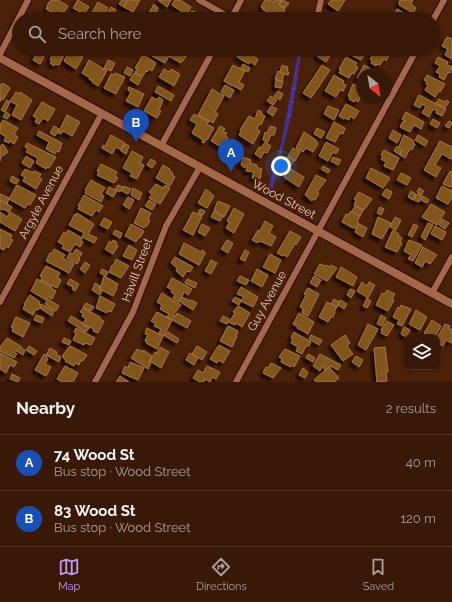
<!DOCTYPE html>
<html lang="en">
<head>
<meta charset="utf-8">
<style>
  :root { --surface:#381806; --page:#432514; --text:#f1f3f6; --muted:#aba09b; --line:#523728; --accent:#bca0f2 }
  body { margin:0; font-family:Raleway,sans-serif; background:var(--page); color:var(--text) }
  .controls { position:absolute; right:12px; bottom:12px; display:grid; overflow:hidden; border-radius:8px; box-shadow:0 1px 3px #0004 }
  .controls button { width:36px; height:36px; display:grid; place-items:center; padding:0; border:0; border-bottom:1px solid var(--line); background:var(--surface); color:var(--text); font:20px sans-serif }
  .compass { position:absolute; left:356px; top:68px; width:36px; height:36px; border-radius:50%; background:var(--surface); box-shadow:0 1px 3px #0004; rotate:149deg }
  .you { position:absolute; left:281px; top:166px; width:14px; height:14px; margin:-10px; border:3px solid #fff; border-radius:50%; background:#1a73e8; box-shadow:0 0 0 6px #1a73e833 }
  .badge { display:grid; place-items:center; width:26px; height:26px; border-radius:50%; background:var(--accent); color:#fff; font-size:13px; font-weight:700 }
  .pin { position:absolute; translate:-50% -33px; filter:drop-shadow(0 1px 2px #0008) }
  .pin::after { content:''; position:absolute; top:21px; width:14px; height:12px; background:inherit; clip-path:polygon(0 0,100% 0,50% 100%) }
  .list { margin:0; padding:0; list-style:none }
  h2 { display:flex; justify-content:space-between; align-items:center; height:52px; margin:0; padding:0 16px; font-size:17px }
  h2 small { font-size:13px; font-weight:400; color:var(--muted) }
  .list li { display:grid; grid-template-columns:26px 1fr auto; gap:12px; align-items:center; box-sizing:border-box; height:56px; padding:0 16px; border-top:1px solid var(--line) }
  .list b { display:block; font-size:15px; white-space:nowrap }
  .list p { margin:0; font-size:13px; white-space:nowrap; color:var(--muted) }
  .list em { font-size:13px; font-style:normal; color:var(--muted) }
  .icon { flex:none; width:22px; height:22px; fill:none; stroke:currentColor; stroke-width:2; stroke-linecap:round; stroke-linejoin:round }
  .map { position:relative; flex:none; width:452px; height:382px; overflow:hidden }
  .search { position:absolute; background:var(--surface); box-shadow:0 1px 3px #0004; left:12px; right:12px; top:12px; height:44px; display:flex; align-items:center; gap:10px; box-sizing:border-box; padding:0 14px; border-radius:22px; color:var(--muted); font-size:15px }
  .sheet { height:164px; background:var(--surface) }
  nav { display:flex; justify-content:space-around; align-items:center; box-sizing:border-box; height:56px; border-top:1px solid var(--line); background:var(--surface); font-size:11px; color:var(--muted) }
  nav a { display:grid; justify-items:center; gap:2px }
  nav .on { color:var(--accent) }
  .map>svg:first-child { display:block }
  .water { fill:url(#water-ripples) }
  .building { fill:#81541d; stroke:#a57643; filter:url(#shadow) }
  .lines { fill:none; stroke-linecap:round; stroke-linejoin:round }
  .minor-casing { stroke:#290c00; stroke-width:8 }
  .tertiary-casing { stroke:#290c00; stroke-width:10 }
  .minor { stroke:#a46749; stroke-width:6 }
  .tertiary { stroke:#a46749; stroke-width:8 }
  .labels { text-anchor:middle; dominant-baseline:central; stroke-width:4; stroke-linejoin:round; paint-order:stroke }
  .street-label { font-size:12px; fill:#ecc9b9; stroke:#4a2008 }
</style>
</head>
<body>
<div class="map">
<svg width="452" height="382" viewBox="0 0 452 382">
  <defs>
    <pattern id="water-ripples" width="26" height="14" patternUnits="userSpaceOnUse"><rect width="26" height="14" fill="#453192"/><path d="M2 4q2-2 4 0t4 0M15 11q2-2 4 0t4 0" fill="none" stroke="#604e9f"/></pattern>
    <filter id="shadow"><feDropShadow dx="-3.5" dy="3.5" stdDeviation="1" flood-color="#0009"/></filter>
  </defs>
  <rect width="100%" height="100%" fill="#4a2008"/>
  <path class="water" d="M 299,49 L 302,49 L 292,112 L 272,192 L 268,190 L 281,144 Z"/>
  <g class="building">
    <path d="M 51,0 L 58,0 L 68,6 L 64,12 L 62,11 L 59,16 L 46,9 L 49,2 L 50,3 Z"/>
    <path d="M 78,0 L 89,7 L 84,14 L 73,8 Z"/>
    <path d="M 122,0 L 127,0 L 124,7 L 119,4 Z"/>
    <path d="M 128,0 L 140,0 L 133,12 L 124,7 Z"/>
    <path d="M 158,0 L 171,0 L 167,7 Z"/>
    <path d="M 175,0 L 180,0 L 191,7 L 187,15 L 172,5 Z"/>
    <path d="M 265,0 L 270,0 L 273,2 L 274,0 L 281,0 L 279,5 L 285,9 L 280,19 L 271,19 L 273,15 L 262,9 L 263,8 L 261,7 Z"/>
    <path d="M 282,0 L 289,3 L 285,8 L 279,5 Z"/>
    <path d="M 331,0 L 345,0 L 338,11 L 328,4 Z"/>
    <path d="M 400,0 L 413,0 L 411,4 L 416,8 L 413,13 L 399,5 Z"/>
    <path d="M 98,2 L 108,8 L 104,15 L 109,18 L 108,19 L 88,19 Z"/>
    <path d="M 154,4 L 158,8 L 154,17 L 148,14 Z"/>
    <path d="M 111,7 L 116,10 L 111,16 L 107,14 Z"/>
    <path d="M 397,9 L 411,17 L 410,19 L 392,19 Z"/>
    <path d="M 192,11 L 195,12 L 207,18 L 191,19 L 188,17 Z"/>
    <path d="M 42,12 L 55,19 L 38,19 Z"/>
    <path d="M 447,37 L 452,39 L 452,59 L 445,55 L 448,49 L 442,46 Z"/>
    <path d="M 55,49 L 63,49 L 66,51 L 59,65 L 55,64 L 54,66 L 50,63 L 52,61 L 50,60 Z"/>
    <path d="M 156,49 L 169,56 L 165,63 L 152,56 Z"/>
    <path d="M 168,49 L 187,49 L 189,50 L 187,54 L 188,54 L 181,63 L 165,54 Z"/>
    <path d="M 242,49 L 254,49 L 257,51 L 254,57 L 258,59 L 255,65 L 251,62 L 249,64 L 237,57 Z"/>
    <path d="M 321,49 L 334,49 L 326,62 L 317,56 Z"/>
    <path d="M 349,49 L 357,49 L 365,53 L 361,60 L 347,53 Z"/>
    <path d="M 367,49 L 379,49 L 389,55 L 386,61 L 384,59 L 380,65 L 377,64 L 376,66 L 371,63 L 372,61 L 370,59 L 373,54 L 366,50 Z"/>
    <path d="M 70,50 L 83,57 L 76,69 L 64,61 Z"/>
    <path d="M 37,53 L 44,57 L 40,64 L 33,60 Z"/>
    <path d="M 143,55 L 156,63 L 152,71 L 149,69 L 147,72 L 146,71 L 142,77 L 135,72 L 137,69 L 135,68 Z"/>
    <path d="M 346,57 L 357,63 L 355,65 L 358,67 L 354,74 L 352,73 L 349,78 L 339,73 L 341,69 L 339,69 Z"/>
    <path d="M 438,57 L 448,62 L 447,65 L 452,67 L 450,73 L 448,72 L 444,80 L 439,77 L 440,74 L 436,72 L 440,66 L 435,63 Z"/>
    <path d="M 89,60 L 107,71 L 98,86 L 92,82 L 93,81 L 89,79 L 90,78 L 82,73 Z"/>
    <path d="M 108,60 L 115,63 L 111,71 L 104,68 Z"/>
    <path d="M 243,64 L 250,68 L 248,72 L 241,68 Z"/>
    <path d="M 233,65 L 245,71 L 239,82 L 244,85 L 241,90 L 232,85 L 232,86 L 224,81 Z"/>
    <path d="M 282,65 L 288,67 L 287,72 L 289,72 L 288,75 L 280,73 Z"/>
    <path d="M 322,65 L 330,70 L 311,98 L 303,93 Z"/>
    <path d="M 364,65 L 377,72 L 375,74 L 362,74 L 362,81 L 357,78 Z"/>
    <path d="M 127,67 L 133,70 L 130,76 L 124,73 Z"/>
    <path d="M 164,69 L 169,72 L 171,69 L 180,74 L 174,86 L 159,77 Z"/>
    <path d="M 278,71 L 284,74 L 282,81 L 275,79 Z"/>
    <path d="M 115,73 L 125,77 L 116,94 L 104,88 L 111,74 L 114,75 Z"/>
    <path d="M 134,73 L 142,77 L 138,85 L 130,80 Z"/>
    <path d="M 334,75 L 344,81 L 343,84 L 346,85 L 343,91 L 340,90 L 336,97 L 325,91 Z"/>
    <path d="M 427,75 L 445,84 L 440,92 L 439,91 L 435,97 L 425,90 L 428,85 L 426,84 L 427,82 L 424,80 Z"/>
    <path d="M 276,80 L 283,81 L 281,88 L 275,87 Z"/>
    <path d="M 3,83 L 10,88 L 3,100 L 1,99 L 0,102 L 0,84 L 2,85 Z"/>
    <path d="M 353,84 L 362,89 L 362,95 L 358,102 L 355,100 L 354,102 L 349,99 L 350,97 L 348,96 Z"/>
    <path d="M 225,85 L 234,90 L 230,98 L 222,93 L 221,92 Z"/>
    <path d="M 158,86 L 174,95 L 171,101 L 155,92 Z"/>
    <path d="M 129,87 L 144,94 L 138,107 L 126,101 L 131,92 L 128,90 Z"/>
    <path d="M 212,89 L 224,96 L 215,112 L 218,114 L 213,123 L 198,115 Z"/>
    <path d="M 278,91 L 283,94 L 280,100 L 274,96 Z"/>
    <path d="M 16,92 L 19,94 L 20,92 L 32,100 L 21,120 L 12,115 L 17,105 L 10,101 Z"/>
    <path d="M 419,95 L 446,109 L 442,116 L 436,113 L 437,111 L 433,109 L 429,117 L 422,113 L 426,106 L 422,104 L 420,108 L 414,105 Z"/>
    <path d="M 271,96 L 277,100 L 273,105 L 267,101 Z"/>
    <path d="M 152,97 L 157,100 L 159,97 L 163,100 L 159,110 L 161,111 L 157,118 L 144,111 Z"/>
    <path d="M 439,99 L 445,102 L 446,100 L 449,102 L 445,108 L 436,103 Z"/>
    <path d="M 7,100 L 10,102 L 5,112 L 1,110 Z"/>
    <path d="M 42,102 L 55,109 L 48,121 L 43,118 L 39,124 L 35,122 L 37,118 L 33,116 Z"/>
    <path d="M 346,104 L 359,111 L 354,119 L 350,116 L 349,120 L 345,118 L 344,119 L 339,116 Z"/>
    <path d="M 271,106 L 277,109 L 273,116 L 267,112 Z"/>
    <path d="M 328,106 L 339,110 L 334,120 L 324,114 Z"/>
    <path d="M 258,110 L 262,112 L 261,114 L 265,116 L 261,125 L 259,124 L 257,129 L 260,131 L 253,144 L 239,135 L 241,131 L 240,130 L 249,116 L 255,119 Z"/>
    <path d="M 6,112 L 10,115 L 7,119 L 3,117 Z"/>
    <path d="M 406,112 L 424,122 L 421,129 L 414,125 L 410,132 L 400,127 L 403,121 L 405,122 L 406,121 L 402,119 Z"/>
    <path d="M 194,114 L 209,122 L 207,124 L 214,128 L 207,140 L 206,139 L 204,143 L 202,142 L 203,140 L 192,133 L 197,124 L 190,120 Z"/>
    <path d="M 67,115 L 80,122 L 72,136 L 63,131 L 61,134 L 58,133 Z"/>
    <path d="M 433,119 L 440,123 L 437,128 L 430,124 Z"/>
    <path d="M 3,120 L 18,128 L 14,134 L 18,137 L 14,144 L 10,141 L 9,143 L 4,141 L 6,137 L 0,133 L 0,125 Z"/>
    <path d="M 449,121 L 452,123 L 449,128 L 445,126 Z"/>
    <path d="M 334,122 L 345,128 L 343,134 L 340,133 L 335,142 L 326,138 Z"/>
    <path d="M 54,126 L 59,129 L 55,136 L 50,133 Z"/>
    <path d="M 220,126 L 225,129 L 223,132 L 227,133 L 225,136 L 228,138 L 223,148 L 211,141 Z"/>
    <path d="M 270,126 L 276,128 L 274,135 L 271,135 L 268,142 L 263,140 L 265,132 L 267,133 Z"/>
    <path d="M 317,128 L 325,132 L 321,138 L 314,134 Z"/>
    <path d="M 393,130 L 401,135 L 397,143 L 389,138 Z"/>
    <path d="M 39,131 L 62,143 L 59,152 L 57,151 L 55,154 L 46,149 L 49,142 L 37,135 Z"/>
    <path d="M 304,132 L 316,140 L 318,144 L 313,152 L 306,148 L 303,152 L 296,148 Z"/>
    <path d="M 111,135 L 125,143 L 121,150 L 116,147 L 112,154 L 102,148 L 103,145 L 105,146 Z"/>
    <path d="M 404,135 L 414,141 L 413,143 L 415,144 L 412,150 L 410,149 L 405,158 L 400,155 L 402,151 L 398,149 Z"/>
    <path d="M 418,135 L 428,141 L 425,146 L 415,140 Z"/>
    <path d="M 440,141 L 452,147 L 452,157 L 451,159 L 442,154 L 435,165 L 441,168 L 436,177 L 424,170 Z"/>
    <path d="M 265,142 L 271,146 L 267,153 L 264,152 L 261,158 L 255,154 L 259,147 L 261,148 Z"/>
    <path d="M 326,142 L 339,149 L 336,154 L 333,152 L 328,161 L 319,156 Z"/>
    <path d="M 27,143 L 56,157 L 49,168 L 47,167 L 46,169 L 36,163 L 38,158 L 26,152 L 28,149 L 25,147 Z"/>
    <path d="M 3,144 L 8,152 L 1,157 L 0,161 L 0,146 Z"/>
    <path d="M 125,144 L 129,146 L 126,154 L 121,151 Z"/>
    <path d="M 397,146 L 402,151 L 400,155 L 394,151 Z"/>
    <path d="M 293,148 L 300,152 L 295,161 L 288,156 Z"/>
    <path d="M 384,150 L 399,158 L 393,170 L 384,166 L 386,162 L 381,159 L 383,156 L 381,155 Z"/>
    <path d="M 132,151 L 143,157 L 140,163 L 144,165 L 137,179 L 130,176 L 132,173 L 123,168 Z"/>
    <path d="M 26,156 L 34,161 L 30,168 L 22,163 Z"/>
    <path d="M 288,156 L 294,160 L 291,166 L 284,162 Z"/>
    <path d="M 243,157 L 251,160 L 250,163 L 257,165 L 256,167 L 262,169 L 260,179 L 252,178 L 254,172 L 246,171 L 248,166 L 246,166 L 245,168 L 241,165 Z"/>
    <path d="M 333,157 L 341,160 L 338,165 L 331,161 Z"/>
    <path d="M 151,159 L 156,162 L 152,168 L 147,165 Z"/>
    <path d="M 101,164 L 117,172 L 115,176 L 118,178 L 114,183 L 97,175 L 99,172 L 97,171 Z"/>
    <path d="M 163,165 L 170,169 L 169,170 L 173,173 L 172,175 L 175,177 L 170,186 L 156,178 Z"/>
    <path d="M 323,166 L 330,170 L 328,173 L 321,169 Z"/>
    <path d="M 289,168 L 304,177 L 299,187 L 284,177 Z"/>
    <path d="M 371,168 L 390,178 L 383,188 L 366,178 Z"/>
    <path d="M 25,169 L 33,173 L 34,171 L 41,174 L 39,177 L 42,179 L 36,189 L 23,181 L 25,177 L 21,175 Z"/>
    <path d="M 450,171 L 452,172 L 452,186 L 450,187 L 443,184 Z"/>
    <path d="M 401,173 L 411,178 L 407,185 L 397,180 Z"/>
    <path d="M 316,175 L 326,180 L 317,192 L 319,193 L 315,200 L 313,199 L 312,201 L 305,195 Z"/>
    <path d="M 12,176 L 19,180 L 16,184 L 10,181 Z"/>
    <path d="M 91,180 L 105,188 L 101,194 L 104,196 L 101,202 L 85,193 L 86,191 L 85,190 Z"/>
    <path d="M 156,184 L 163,188 L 165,185 L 170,188 L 160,204 L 149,198 L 152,194 L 149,192 Z"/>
    <path d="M 17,185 L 36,195 L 30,205 L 28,204 L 25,208 L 9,199 Z"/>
    <path d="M 118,185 L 123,187 L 120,192 L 115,189 Z"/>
    <path d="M 124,186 L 131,189 L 128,194 L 122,191 Z"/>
    <path d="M 442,186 L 452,191 L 452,197 L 448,204 L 436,198 Z"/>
    <path d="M 109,187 L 117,191 L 113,197 L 106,193 Z"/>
    <path d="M 133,188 L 142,193 L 139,200 L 131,195 Z"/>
    <path d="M 419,188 L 424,191 L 421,195 L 417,192 Z"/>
    <path d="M 206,189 L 214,196 L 207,208 L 198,203 Z"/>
    <path d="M 386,189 L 392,192 L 389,199 L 382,195 Z"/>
    <path d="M 411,191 L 416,194 L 413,200 L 408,197 Z"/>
    <path d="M 359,192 L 372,199 L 364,210 L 354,205 L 356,200 L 354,199 Z"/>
    <path d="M 0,194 L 9,198 L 7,204 L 0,200 Z"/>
    <path d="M 417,194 L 422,196 L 419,202 L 414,200 Z"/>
    <path d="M 84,195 L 103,206 L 99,212 L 96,210 L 92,216 L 78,209 L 80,206 L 78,206 Z"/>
    <path d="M 423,196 L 429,200 L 427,203 L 421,200 Z"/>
    <path d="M 128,197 L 134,200 L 129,209 L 123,205 Z"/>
    <path d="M 0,200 L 12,207 L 9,212 L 3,209 L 2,210 L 0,209 Z"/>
    <path d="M 149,200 L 156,204 L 152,210 L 145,206 Z"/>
    <path d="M 218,201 L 230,206 L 224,217 L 214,210 Z"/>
    <path d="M 431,204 L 445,212 L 437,225 L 422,217 Z"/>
    <path d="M 355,206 L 363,210 L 360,216 L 352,212 Z"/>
    <path d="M 380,207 L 384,209 L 381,215 L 377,213 Z"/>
    <path d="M 141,208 L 151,213 L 148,219 L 150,220 L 147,226 L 145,226 L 144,228 L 134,223 Z"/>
    <path d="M 234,208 L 244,214 L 234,233 L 226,228 L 229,223 L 227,221 Z"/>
    <path d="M 200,209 L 205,211 L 203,215 L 198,213 Z"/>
    <path d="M 214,211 L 223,216 L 220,221 L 211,217 Z"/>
    <path d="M 351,211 L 360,216 L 357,222 L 359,223 L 356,229 L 353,227 L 353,228 L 342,222 L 346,214 L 348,215 Z"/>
    <path d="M 0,212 L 7,217 L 10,212 L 22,219 L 15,231 L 0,222 Z"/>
    <path d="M 193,212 L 202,216 L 193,235 L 183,230 Z"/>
    <path d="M 77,213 L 94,224 L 88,234 L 97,238 L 94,243 L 82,237 L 84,233 L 69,225 L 75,214 L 76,215 Z"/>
    <path d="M 378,217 L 391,223 L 382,239 L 372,234 Z"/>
    <path d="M 395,217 L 401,220 L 396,230 L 390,227 Z"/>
    <path d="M 104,218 L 112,222 L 108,229 L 100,225 Z"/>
    <path d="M 442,219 L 449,223 L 445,229 L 439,225 Z"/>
    <path d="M 265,221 L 273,226 L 269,233 L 276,237 L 271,246 L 260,241 L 258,243 L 252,240 L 258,230 L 260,231 Z"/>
    <path d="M 428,223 L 433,225 L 425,240 L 421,237 Z"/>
    <path d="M 131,224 L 144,231 L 140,238 L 139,237 L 136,242 L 125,236 Z"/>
    <path d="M 202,224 L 210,228 L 205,236 L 198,232 Z"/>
    <path d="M 359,224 L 367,228 L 363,237 L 355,232 Z"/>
    <path d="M 414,224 L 418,226 L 412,237 L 408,235 Z"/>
    <path d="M 435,226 L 446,232 L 442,240 L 431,234 Z"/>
    <path d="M 0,229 L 12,235 L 10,239 L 13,240 L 8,248 L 6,246 L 4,250 L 0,248 Z"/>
    <path d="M 68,230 L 82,238 L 81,241 L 83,242 L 80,247 L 75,244 L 70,252 L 62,248 L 64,245 L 58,242 L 64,232 L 66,234 Z"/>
    <path d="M 115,230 L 122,233 L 120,238 L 113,234 Z"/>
    <path d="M 393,230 L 399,234 L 398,236 L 402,238 L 400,242 L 402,243 L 397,252 L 385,247 Z"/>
    <path d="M 290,231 L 301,237 L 296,245 L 295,244 L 287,257 L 284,255 L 283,256 L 277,253 Z"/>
    <path d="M 113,240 L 117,242 L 116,244 L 118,246 L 113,254 L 105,249 L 110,241 L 112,243 Z"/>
    <path d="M 227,240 L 233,243 L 228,253 L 221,249 Z"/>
    <path d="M 409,240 L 422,245 L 413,261 L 408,259 L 411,255 L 404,251 Z"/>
    <path d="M 184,243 L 201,252 L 202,250 L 205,252 L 205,254 L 199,265 L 179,254 Z"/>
    <path d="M 129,245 L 137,250 L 132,260 L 123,256 Z"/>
    <path d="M 423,247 L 437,255 L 430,264 L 425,261 L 422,267 L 415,263 Z"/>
    <path d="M 54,249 L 65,255 L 63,258 L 74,264 L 69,273 L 46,261 L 50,253 L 52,253 Z"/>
    <path d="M 76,249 L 82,253 L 79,258 L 80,259 L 77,264 L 67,258 L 70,253 L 73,254 Z"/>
    <path d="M 245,250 L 249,252 L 245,261 L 240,259 Z"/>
    <path d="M 270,254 L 281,260 L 275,273 L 263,267 Z"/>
    <path d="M 175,257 L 193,267 L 190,272 L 187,271 L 183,277 L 176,271 L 177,268 L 171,263 Z"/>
    <path d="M 116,259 L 129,266 L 121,278 L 109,272 L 112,265 L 113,266 Z"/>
    <path d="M 211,260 L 217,263 L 211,274 L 205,271 Z"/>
    <path d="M 85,262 L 90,265 L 85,273 L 80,269 Z"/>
    <path d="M 320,264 L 325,266 L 326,265 L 330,267 L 331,265 L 337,268 L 327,281 L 314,274 Z"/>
    <path d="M 46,266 L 60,273 L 57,278 L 61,280 L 57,288 L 41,280 L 42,277 L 40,276 Z"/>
    <path d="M 341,267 L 357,277 L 353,286 L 336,277 Z"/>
    <path d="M 102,269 L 108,272 L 106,276 L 100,273 Z"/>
    <path d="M 257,269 L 268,275 L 262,287 L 251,281 Z"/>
    <path d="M 104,276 L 118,284 L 116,288 L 117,288 L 113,296 L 100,289 Z"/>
    <path d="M 240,276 L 249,280 L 246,285 L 237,281 Z"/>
    <path d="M 314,276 L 321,280 L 317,287 L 310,283 Z"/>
    <path d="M 172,278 L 192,289 L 188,295 L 184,292 L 179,302 L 173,298 L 175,295 L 171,292 L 172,290 L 167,287 Z"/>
    <path d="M 37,279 L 52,287 L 51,288 L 56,291 L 52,299 L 48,297 L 46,300 L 31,291 Z"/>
    <path d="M 70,279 L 79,284 L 75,291 L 72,289 L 73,287 L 67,284 Z"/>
    <path d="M 187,279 L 197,283 L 195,288 L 185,283 Z"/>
    <path d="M 362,282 L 367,286 L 369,282 L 375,285 L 368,298 L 357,291 Z"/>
    <path d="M 95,283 L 100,286 L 99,289 L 102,291 L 100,295 L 92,290 Z"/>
    <path d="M 241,287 L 258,297 L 253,307 L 241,301 L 244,297 L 237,294 Z"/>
    <path d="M 308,288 L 319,294 L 308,316 L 302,313 L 303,309 L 300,307 L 306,295 L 304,294 Z"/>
    <path d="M 350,289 L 355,291 L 351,298 L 347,295 Z"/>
    <path d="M 387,290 L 395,294 L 392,299 L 394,300 L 388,311 L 376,305 L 382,293 L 385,294 Z"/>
    <path d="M 162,293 L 181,305 L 173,315 L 176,316 L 177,313 L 191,321 L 187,328 L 167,317 L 169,314 L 160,309 L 162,305 L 157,302 Z"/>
    <path d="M 30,295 L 40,302 L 39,304 L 41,306 L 38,310 L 36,309 L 33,315 L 23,309 L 25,305 L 24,304 Z"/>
    <path d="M 100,296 L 115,304 L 111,312 L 108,311 L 107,313 L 96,308 Z"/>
    <path d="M 182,297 L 190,301 L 191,300 L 197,303 L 193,310 L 179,301 Z"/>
    <path d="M 235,297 L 241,300 L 239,305 L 232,301 Z"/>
    <path d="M 367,298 L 371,301 L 367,308 L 363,306 Z"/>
    <path d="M 48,299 L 59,306 L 56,311 L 45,304 Z"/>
    <path d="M 334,299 L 339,302 L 337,307 L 331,304 Z"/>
    <path d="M 340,300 L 347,304 L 344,309 L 338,305 Z"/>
    <path d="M 327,302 L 337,307 L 334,312 L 335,312 L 333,317 L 331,317 L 328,322 L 319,317 Z"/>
    <path d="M 86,303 L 94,307 L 91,311 L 83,307 Z"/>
    <path d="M 41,304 L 54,311 L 52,316 L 40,308 Z"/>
    <path d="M 401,305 L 411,309 L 402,326 L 397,324 L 399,320 L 393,317 L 398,307 L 400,308 Z"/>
    <path d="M 238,306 L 250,313 L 242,327 L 236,323 L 235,325 L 229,322 L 235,313 L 233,312 Z"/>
    <path d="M 83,308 L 100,317 L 100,319 L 104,321 L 98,333 L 93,331 L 94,329 L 83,324 L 86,319 L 82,316 L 83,313 L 80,312 Z"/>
    <path d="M 416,310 L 427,317 L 420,330 L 409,324 Z"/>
    <path d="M 157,312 L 172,320 L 164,336 L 159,333 L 161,329 L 154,326 L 156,324 L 151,321 Z"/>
    <path d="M 299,313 L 314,322 L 308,334 L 297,328 L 298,327 L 293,324 Z"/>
    <path d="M 36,315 L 44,318 L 42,323 L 34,320 Z"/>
    <path d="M 381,315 L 386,318 L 382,326 L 377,324 Z"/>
    <path d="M 71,316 L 83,323 L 82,324 L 89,328 L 86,332 L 68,321 Z"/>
    <path d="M 223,316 L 229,319 L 227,324 L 220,321 Z"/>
    <path d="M 16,317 L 30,323 L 23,337 L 12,331 L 13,328 L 11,327 Z"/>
    <path d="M 432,320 L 441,326 L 435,337 L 430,337 L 424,333 Z"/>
    <path d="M 387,321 L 394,325 L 387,336 L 381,333 L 382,331 L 381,330 Z"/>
    <path d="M 368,324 L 378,329 L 366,350 L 358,345 Z"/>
    <path d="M 445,324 L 450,326 L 449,328 L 452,330 L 452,340 L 451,343 L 446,340 L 443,346 L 437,343 L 437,338 Z"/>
    <path d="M 228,326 L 238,331 L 236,336 L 237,336 L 232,347 L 220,341 Z"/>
    <path d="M 404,327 L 410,330 L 406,337 L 401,334 Z"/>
    <path d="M 76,328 L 95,338 L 91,345 L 85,343 L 84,345 L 73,340 L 76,334 L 74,332 Z"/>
    <path d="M 147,328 L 163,336 L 157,349 L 146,343 L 147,342 L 145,341 L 148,335 L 145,334 Z"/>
    <path d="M 168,332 L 179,339 L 177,343 L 165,336 Z"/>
    <path d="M 294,332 L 311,342 L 309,346 L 306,346 L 302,354 L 296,351 L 298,347 L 291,343 L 293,339 L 291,338 Z"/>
    <path d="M 311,335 L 322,340 L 319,345 L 309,339 Z"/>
    <path d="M 345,335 L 350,343 L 347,346 L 353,354 L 343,361 L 331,345 Z"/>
    <path d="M 7,338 L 22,347 L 21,348 L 25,350 L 23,355 L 15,350 L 14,352 L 17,354 L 14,358 L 0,351 L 0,347 Z"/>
    <path d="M 64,338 L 71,341 L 69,345 L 62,342 Z"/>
    <path d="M 219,345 L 230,351 L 223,363 L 219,360 L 217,363 L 210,359 Z"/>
    <path d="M 29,346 L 37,351 L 34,355 L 26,350 Z"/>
    <path d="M 70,346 L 87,355 L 83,361 L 81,360 L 79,365 L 75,363 L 74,366 L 65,361 L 66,360 L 63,358 L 64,357 L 62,356 Z"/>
    <path d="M 197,346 L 207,352 L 202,360 L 192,354 Z"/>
    <path d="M 160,347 L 169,352 L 161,368 L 150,361 L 155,352 L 157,353 Z"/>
    <path d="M 385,347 L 388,372 L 386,372 L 387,381 L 377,382 L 374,348 Z"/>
    <path d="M 50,348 L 57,352 L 56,354 L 61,357 L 59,362 L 46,355 Z"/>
    <path d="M 137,349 L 143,352 L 143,350 L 152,356 L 149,362 L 151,363 L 148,369 L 131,358 Z"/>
    <path d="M 285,349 L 300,356 L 294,367 L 292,365 L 291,367 L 281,362 L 282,359 L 279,357 Z"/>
    <path d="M 0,353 L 17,362 L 14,367 L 10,365 L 6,373 L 0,369 Z"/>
    <path d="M 190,353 L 198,358 L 194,365 L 186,360 Z"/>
    <path d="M 44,354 L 47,356 L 46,358 L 48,359 L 45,364 L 51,367 L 46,376 L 35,370 Z"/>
    <path d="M 308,354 L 315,358 L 313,362 L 306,358 Z"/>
    <path d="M 320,354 L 341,365 L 338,370 L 330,366 L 325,371 L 323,365 L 320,371 L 313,366 Z"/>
    <path d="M 356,356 L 363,360 L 359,367 L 352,362 Z"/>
    <path d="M 130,362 L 144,368 L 138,380 L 122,373 L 125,366 L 128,368 Z"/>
    <path d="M 271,363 L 281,368 L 273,378 L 263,373 L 266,367 L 268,368 Z"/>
    <path d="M 65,366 L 78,373 L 73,382 L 62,382 L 57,379 Z"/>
    <path d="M 207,366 L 220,372 L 216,379 L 212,377 L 210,382 L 205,379 L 204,382 L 200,382 L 193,378 L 198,370 L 203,373 Z"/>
    <path d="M 329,367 L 339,378 L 334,382 L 316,382 L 314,380 Z"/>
    <path d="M 303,368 L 308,372 L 305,378 L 299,375 Z"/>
    <path d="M 12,374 L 20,378 L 18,382 L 10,379 Z"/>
    <path d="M 120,376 L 129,382 L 116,382 Z"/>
  </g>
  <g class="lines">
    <g class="minor-casing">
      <g id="minor">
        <path d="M 199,0 L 231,18"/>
        <path d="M 317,18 L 321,0"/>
        <path d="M 231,19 L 241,0"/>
        <path d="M 433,20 L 444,0"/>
        <path d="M 0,54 L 28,0"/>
        <path d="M 161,146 L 214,49"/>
        <path d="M 432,293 L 452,257"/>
        <path d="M 0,302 L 102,113"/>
        <path d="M 95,382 L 133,312 L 166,226 L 200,167"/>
        <path d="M 236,382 L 417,49"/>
      </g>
    </g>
    <g class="tertiary-casing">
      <path id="tertiary" d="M 0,58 L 452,304"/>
    </g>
    <use href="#minor" class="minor"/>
    <use href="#tertiary" class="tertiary"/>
  </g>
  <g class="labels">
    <g class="street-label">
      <text transform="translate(284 199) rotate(28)">Wood Street</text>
      <text transform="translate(41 202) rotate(-62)">Argyle Avenue</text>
      <text transform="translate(137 270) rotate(-70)">Havill Street</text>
      <text transform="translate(267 301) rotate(-61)">Guy Avenue</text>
    </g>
  </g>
</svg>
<div class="controls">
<button><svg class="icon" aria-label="layers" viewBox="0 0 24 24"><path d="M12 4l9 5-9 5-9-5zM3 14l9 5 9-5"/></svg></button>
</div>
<svg class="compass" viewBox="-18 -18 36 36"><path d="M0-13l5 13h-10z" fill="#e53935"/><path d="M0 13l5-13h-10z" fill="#aba09b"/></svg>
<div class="you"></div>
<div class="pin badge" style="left:231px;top:172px;background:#1a4fb4">A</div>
<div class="pin badge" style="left:136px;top:142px;background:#1a4fb4">B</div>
<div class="search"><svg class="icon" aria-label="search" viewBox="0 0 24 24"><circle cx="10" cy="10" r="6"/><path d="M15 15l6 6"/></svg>Search here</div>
</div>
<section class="sheet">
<h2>Nearby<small>2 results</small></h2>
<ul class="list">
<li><span class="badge" style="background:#1a4fb4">A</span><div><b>74 Wood St</b><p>Bus stop · Wood Street</p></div><em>40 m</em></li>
<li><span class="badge" style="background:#1a4fb4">B</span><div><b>83 Wood St</b><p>Bus stop · Wood Street</p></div><em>120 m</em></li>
</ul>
</section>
<nav>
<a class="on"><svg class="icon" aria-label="map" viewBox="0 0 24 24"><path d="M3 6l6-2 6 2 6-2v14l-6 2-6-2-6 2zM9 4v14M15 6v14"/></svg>Map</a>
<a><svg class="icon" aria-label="directions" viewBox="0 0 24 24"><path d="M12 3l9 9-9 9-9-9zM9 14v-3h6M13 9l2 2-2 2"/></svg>Directions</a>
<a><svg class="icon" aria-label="saved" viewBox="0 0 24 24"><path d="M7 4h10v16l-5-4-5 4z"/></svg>Saved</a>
</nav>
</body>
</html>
